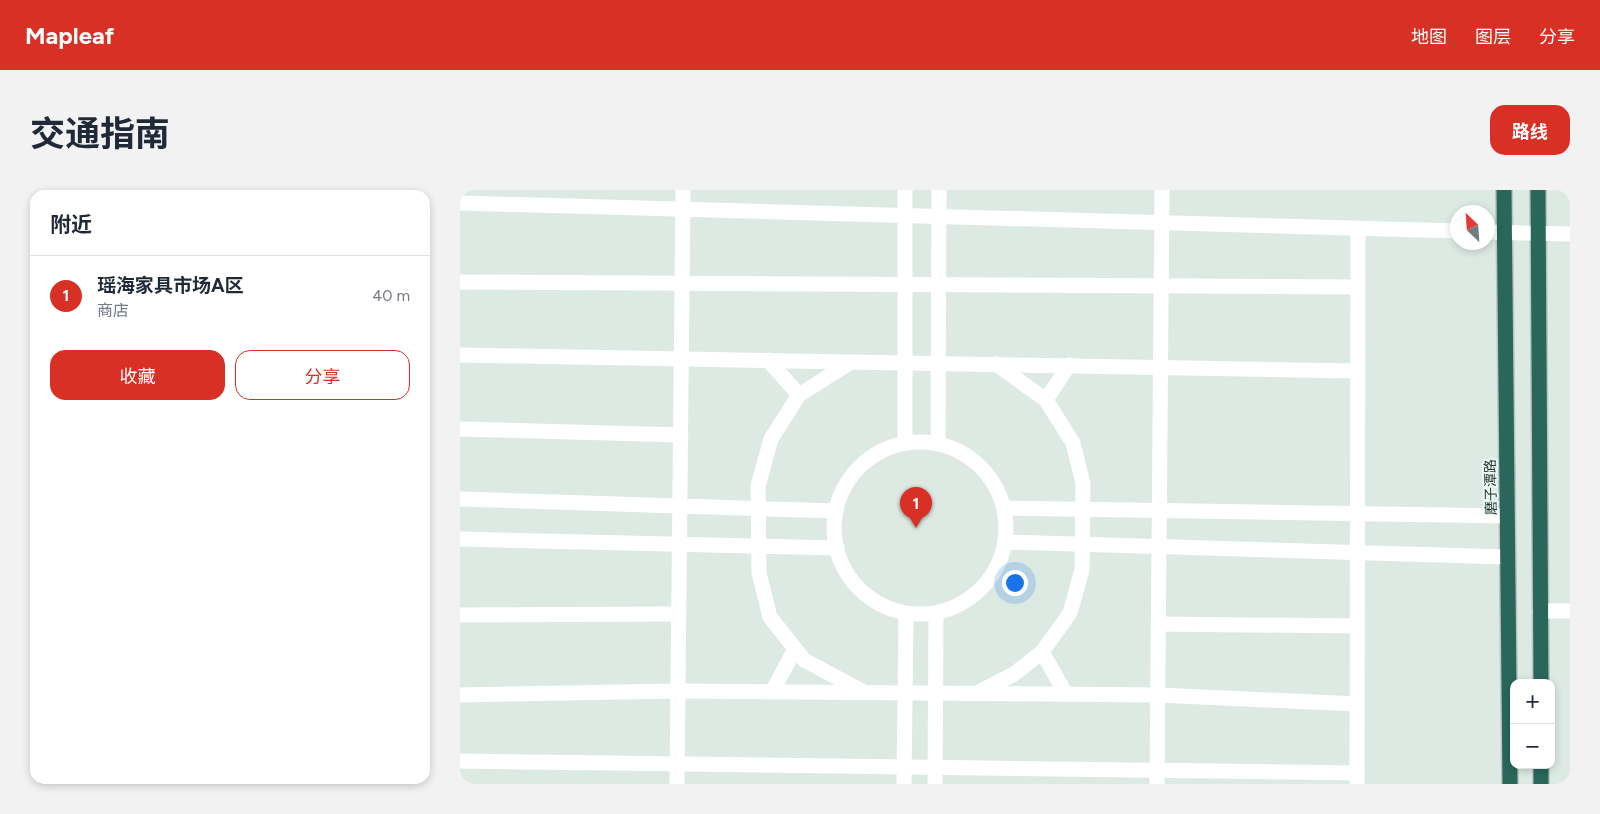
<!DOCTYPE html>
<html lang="zh">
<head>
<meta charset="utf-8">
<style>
  :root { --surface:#fff; --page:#f2f2f3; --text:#1f2937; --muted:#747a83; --line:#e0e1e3; --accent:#d93025 }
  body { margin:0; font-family:Figtree,"Noto Sans SC",sans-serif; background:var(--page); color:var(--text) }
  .controls { position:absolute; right:15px; bottom:15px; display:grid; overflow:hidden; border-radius:10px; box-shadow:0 2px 8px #0003 }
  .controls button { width:45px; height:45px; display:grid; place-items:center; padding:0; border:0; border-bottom:1px solid var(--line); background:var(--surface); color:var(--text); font:25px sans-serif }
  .compass { position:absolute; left:990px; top:15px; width:45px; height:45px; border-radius:50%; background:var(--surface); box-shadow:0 2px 8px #0003; rotate:335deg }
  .you { position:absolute; left:554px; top:392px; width:18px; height:18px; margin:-12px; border:4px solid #fff; border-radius:50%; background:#1a73e8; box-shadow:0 0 0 8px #1a73e833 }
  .badge { display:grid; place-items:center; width:32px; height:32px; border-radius:50%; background:var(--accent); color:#fff; font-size:16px; font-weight:700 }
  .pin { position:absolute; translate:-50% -41px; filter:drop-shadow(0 1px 2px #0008) }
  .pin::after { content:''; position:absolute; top:26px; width:18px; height:15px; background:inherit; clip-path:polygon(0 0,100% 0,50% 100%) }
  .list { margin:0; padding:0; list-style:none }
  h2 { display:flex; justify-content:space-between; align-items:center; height:65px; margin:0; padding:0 20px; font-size:21px }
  h2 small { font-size:16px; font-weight:400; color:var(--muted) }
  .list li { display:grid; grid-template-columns:32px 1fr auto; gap:15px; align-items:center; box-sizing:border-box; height:80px; padding:0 20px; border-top:1px solid var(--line) }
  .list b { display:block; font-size:19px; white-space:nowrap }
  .list p { margin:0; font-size:16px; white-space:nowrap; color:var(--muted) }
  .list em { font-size:16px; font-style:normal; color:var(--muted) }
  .actions { display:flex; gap:10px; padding:15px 20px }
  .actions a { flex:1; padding:11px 0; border:1px solid var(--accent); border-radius:15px; text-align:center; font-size:18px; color:var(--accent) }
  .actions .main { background:var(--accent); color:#fff }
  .map { position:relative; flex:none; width:1110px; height:594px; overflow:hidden; border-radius:15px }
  header { display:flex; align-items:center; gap:30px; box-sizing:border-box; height:70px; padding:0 25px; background:var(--accent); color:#fff }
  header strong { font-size:24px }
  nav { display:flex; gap:28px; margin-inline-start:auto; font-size:18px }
  .intro { display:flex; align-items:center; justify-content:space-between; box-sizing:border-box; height:120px; padding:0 30px }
  h1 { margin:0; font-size:35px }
  .button { padding:12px 22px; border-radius:15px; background:var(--accent); color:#fff; font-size:18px; font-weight:700 }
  main { display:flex; gap:30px; padding:0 30px }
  aside { flex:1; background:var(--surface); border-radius:15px; box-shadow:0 2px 8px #0003 }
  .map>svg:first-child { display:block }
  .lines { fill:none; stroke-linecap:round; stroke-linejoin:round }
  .highway-casing { stroke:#bcc4c2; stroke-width:18 }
  .minor { stroke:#fff; stroke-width:15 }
  .highway { stroke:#29675a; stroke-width:15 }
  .labels { text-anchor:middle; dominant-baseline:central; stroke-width:4; stroke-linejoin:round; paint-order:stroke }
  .street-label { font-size:14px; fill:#1e3932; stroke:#edf6f2 }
</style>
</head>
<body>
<header>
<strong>Mapleaf</strong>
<nav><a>地图</a><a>图层</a><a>分享</a></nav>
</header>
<div class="intro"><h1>交通指南</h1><a class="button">路线</a></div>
<main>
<aside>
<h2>附近<small></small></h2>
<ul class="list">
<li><span class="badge">1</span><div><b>瑶海家具市场A区</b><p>商店</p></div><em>40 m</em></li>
</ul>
<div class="actions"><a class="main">收藏</a><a>分享</a></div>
</aside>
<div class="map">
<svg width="1110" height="594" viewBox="0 0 1110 594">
  <rect width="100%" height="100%" fill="#ddeae4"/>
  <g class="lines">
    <g class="highway-casing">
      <g id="highway">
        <path d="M 1044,0 L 1050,594"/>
        <path d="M 1078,0 L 1081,493"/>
        <path d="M 1081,575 L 1081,594"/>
      </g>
    </g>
    <g class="minor">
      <path d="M 0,13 L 998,41"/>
      <path d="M 1028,42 L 1110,44"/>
      <path d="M 0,92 L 898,97"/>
      <path d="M 0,165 L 896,181"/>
      <path d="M 308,170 L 339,205"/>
      <path d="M 391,172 L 339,205 L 311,249 L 298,296 L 299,383 L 310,427 L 344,470 L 402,501"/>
      <path d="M 586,210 L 609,175"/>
      <path d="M 0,239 L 221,245"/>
      <circle cx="460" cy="338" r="86"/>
      <path d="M 445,253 L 445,0"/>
      <path d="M 478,254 L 479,0"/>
      <path d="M 0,309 L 376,321"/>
      <path d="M 545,318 L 1047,326"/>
      <path d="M 0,349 L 377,358"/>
      <path d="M 545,352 L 1047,367"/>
      <path d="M 1080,421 L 1110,421"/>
      <path d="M 0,425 L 218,424"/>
      <path d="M 699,434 L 897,436"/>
      <path d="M 582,462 L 606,504"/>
      <path d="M 312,502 L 335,459"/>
      <path d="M 519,502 L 554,484 L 582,462 L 610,423 L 622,380 L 623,293 L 613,253 L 586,210 L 536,174"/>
      <path d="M 0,505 L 218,501 L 698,505 L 897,514"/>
      <path d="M 0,571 L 897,583"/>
      <path d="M 217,594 L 223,0"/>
      <path d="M 444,594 L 446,424"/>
      <path d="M 475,594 L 476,423"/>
      <path d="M 697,594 L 702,0"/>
      <path d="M 897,594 L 898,38"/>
    </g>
    <use href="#highway" class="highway"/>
  </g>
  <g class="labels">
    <g class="street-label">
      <text transform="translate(1031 297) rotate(-91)">磨子潭路</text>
    </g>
  </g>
</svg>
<div class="controls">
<button>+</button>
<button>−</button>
</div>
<svg class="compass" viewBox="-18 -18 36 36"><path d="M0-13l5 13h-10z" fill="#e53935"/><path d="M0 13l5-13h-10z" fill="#747a83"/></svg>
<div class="you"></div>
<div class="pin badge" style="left:456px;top:338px">1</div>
</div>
</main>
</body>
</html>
